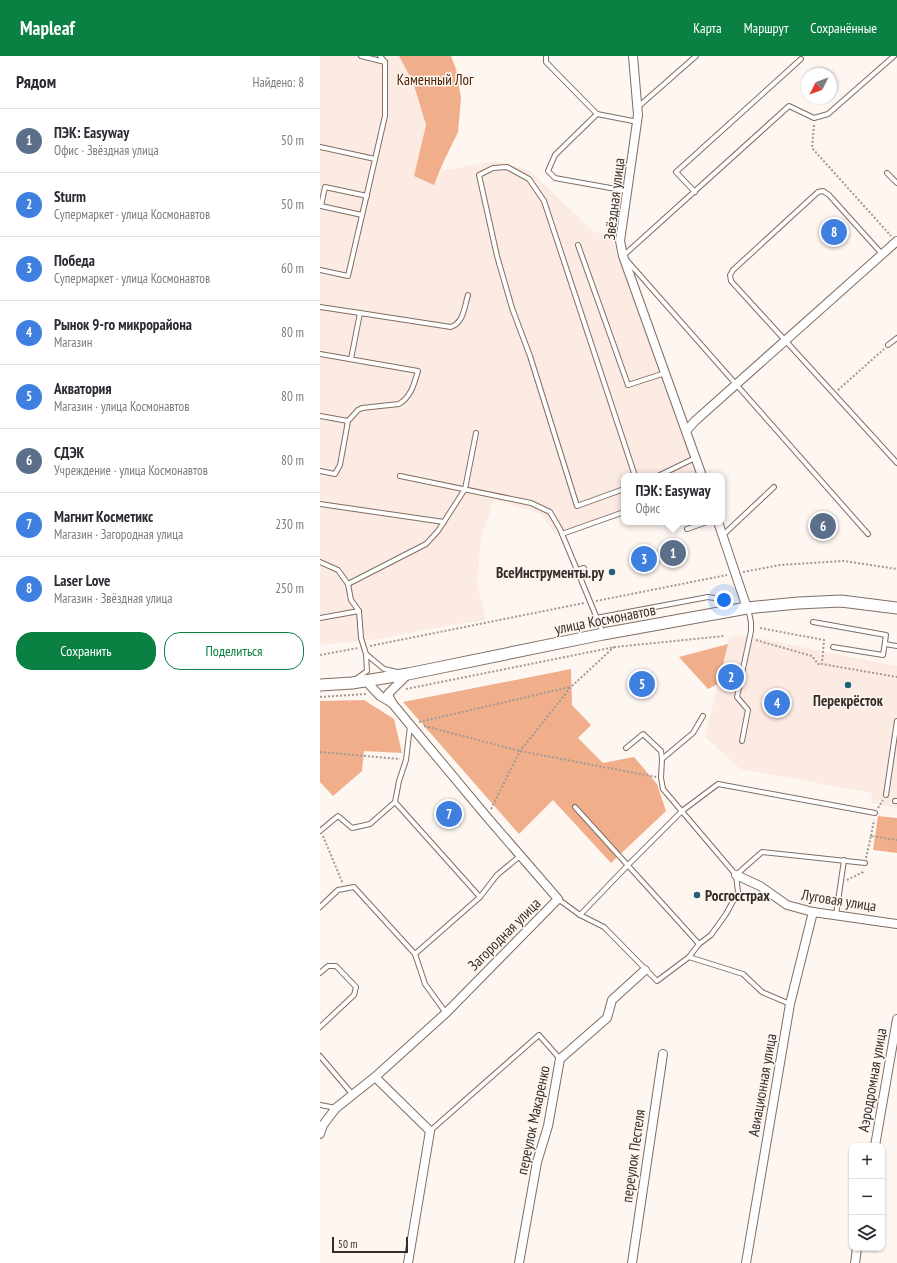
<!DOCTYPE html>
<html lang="ru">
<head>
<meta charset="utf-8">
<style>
  :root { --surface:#fff; --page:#f7f7f7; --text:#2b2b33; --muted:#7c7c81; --line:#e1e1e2; --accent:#0b8043 }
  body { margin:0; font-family:"PT Sans Narrow",sans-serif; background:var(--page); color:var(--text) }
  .controls { position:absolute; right:12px; bottom:12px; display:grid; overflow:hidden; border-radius:8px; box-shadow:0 1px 3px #0004 }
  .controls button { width:36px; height:36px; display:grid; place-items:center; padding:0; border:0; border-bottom:1px solid var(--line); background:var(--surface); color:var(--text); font:20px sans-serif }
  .compass { position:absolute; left:481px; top:12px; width:36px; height:36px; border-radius:50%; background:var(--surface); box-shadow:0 1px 3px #0004; rotate:228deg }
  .scale { position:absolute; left:12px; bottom:10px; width:76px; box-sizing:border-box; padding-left:4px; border:2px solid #352d29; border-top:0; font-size:11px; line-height:14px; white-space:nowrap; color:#352d29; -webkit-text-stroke:3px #fef6f1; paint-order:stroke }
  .you { position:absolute; left:404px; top:544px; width:14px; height:14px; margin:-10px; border:3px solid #fff; border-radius:50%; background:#1a73e8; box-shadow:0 0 0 6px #1a73e833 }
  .badge { display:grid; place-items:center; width:26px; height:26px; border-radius:50%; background:var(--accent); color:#fff; font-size:13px; font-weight:700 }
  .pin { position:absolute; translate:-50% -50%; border:2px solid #fff; box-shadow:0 1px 4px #0006 }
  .popup { position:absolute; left:301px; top:417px; width:104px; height:52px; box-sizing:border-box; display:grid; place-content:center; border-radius:8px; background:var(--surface); filter:drop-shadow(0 1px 3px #0005); font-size:13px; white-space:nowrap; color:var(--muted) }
  .popup b { font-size:15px; color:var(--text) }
  .popup::after { content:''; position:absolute; left:50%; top:100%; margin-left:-8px; border:8px solid transparent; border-top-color:var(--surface) }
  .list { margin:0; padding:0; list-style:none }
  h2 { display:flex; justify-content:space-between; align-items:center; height:52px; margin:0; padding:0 16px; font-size:17px }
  h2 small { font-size:13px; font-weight:400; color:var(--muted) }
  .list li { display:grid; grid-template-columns:26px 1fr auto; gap:12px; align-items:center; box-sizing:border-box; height:64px; padding:0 16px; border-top:1px solid var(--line) }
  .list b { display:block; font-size:15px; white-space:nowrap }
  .list p { margin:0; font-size:13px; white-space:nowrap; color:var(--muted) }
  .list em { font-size:13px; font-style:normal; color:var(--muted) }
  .actions { display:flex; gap:8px; padding:12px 16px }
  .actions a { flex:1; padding:9px 0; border:1px solid var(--accent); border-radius:16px; text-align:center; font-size:14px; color:var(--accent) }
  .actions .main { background:var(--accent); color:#fff }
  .icon { flex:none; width:22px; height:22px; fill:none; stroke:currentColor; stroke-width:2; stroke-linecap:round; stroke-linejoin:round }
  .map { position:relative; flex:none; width:577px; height:1207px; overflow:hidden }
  header { display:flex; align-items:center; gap:24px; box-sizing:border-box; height:56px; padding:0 20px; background:var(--accent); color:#fff }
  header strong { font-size:19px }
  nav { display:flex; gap:22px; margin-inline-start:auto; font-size:14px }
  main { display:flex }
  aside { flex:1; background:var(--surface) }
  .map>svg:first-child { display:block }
  .built { fill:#fcebe2 }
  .forest { fill:#f0af8a }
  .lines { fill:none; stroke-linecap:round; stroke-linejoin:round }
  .service-casing { stroke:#806e64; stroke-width:6 }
  .minor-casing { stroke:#806e64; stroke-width:10 }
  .secondary-casing { stroke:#806e64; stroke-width:13 }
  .path { stroke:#a19995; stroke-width:2; stroke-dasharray:2 2; stroke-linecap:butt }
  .service { stroke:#fff; stroke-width:4 }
  .minor { stroke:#fff; stroke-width:8 }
  .secondary { stroke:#fff; stroke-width:11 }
  .poi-dot { fill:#255e78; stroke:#fef6f1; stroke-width:1.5 }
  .labels { text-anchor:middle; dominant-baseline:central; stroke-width:3; stroke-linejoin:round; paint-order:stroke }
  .park-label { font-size:15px; fill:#4e2408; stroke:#fef6f1 }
  .street-label { font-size:15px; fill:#352d29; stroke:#fef6f1 }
  .poi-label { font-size:15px; font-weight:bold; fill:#352d29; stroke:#fef6f1; text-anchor:end }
</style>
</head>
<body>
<header>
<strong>Mapleaf</strong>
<nav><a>Карта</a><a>Маршрут</a><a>Сохранённые</a></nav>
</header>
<main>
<aside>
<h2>Рядом<small>Найдено: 8</small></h2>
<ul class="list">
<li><span class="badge" style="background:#5c6f8a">1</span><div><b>ПЭК: Easyway</b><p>Офис · Звёздная улица</p></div><em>50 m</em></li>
<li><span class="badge" style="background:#3f7fe0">2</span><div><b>Sturm</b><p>Супермаркет · улица Космонавтов</p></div><em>50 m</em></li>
<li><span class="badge" style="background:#3f7fe0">3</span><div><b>Победа</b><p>Супермаркет · улица Космонавтов</p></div><em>60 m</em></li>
<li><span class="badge" style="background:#3f7fe0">4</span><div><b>Рынок 9-го микрорайона</b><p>Магазин</p></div><em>80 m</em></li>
<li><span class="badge" style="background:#3f7fe0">5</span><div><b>Акватория</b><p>Магазин · улица Космонавтов</p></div><em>80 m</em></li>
<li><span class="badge" style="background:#5c6f8a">6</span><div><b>СДЭК</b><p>Учреждение · улица Космонавтов</p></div><em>80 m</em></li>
<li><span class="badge" style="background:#3f7fe0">7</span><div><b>Магнит Косметикс</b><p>Магазин · Загородная улица</p></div><em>230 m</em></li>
<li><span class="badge" style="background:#3f7fe0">8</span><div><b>Laser Love</b><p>Магазин · Звёздная улица</p></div><em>250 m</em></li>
</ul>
<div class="actions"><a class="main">Сохранить</a><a>Поделиться</a></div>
</aside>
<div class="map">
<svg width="577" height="1207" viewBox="0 0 577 1207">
  <rect width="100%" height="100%" fill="#fef6f1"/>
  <g class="built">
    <path d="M 0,0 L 79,0 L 93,26 L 106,70 L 94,120 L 114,129 L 121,115 L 176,105 L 209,114 L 273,175 L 291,180 L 377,420 L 304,420 L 304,455 L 235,479 L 230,470 L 219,457 L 174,444 L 161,483 L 157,528 L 166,564 L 126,570 L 59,583 L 0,589 Z"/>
    <path d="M 422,579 L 577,610 L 577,752 L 551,747 L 552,737 L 420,713 L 385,681 L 409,581 Z"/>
  </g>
  <g class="forest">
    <path d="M 79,0 L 131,0 L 136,13 L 141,42 L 138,76 L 122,109 L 114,129 L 94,120 L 106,69 L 93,26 Z"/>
    <path d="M 408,588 L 398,628 L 388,633 L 359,601 Z"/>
    <path d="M 251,613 L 252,649 L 271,669 L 258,682 L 283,707 L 314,701 L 337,728 L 346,755 L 291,807 L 233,744 L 199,778 L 83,646 Z"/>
    <path d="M 44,644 L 74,663 L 82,697 L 44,695 L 42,715 L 13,740 L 0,726 L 0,645 Z"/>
    <path d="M 558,760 L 577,762 L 577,797 L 553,794 Z"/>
  </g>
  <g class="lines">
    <g class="service-casing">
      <g id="service">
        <path d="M 60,0 L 65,6"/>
        <path d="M 226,0 L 226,6 L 277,58"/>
        <path d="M 318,51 L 376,0"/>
        <path d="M 0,91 L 55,103"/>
        <path d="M 567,117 L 577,127"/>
        <path d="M 307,135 L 235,122 L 228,115 L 235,99 L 277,58 L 318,66"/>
        <path d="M 375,136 L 356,116 L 481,3"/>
        <path d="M 42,159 L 1,150 L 5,131 L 47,140"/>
        <path d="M 258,189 L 308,329 L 345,317"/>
        <path d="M 562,198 L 509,139 L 503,135 L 498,136 L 413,214 L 410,219 L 411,225 L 577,407"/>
        <path d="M 0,214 L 28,220 L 65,60 L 65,6 L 41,0"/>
        <path d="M 0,251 L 40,257"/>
        <path d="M 568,289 L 577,282"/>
        <path d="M 0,298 L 98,315 C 94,328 91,341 79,348 L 42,352 L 38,354 L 28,365"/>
        <path d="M 31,303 L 40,257 L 131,271 C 144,266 144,252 148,239"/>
        <path d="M 0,360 L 28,365 L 20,409 L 15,418 L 0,415"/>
        <path d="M 80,420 L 211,447 L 230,456 L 240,473 L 257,514 L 264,512"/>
        <path d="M 338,420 L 375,402"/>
        <path d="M 304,433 L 257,450 L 210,300 L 192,252 L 177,200 L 159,119 L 173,112 L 187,111 L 209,123 L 224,145 L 315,420"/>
        <path d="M 0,448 L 124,466"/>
        <path d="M 367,473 L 387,466"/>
        <path d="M 242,478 L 304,456"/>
        <path d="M 548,478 L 303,200 L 469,50 L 494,62 L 508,58 L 574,0"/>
        <path d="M 403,479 L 454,431"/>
        <path d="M 0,506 L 18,514 L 28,528 L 31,544 L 39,555 L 41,582 L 46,598 L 47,615 L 36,623"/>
        <path d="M 257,514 L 283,577"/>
        <path d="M 28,528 L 106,488 L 118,475 L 145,433 L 156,377"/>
        <path d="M 0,562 L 39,555"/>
        <path d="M 276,562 L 388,541 L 401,543 L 408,555"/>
        <path d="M 493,566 L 566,579 L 563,599 L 513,591"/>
        <path d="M 565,588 L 577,590"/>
        <path d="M 46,598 L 64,613 L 77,616"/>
        <path d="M 383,660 L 373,677 L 342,703 L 341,722 L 343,733 L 416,819 L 442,796 L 545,807"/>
        <path d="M 90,670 L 86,704 L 79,725 L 75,746 L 160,841"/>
        <path d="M 422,685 L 428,654 L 417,641 L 431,575 L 431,566 L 428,552"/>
        <path d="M 306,692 L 323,678 L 341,695 L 342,703"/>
        <path d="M 566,739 L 577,665"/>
        <path d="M 575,745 L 577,745"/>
        <path d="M 255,751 L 379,888"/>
        <path d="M 0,775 L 18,760 L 32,772 L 50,768 L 75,746"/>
        <path d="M 238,843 L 260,859 L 284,871 L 337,925 L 369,901 L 423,918 L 442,936 L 470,948"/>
        <path d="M 0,851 L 18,834 L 34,831 L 95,898"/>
        <path d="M 260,859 L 308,809 L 362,755 L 398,728 L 555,757"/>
        <path d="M 516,859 L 524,804"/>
        <path d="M 369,901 L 379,888 L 391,879 L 406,858 L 418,836 L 416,819"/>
        <path d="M 0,917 L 8,910 L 16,910 L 36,931 L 34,939 L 0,971"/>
        <path d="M 126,957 L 105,928 L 95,898 L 160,841 L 177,819 L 200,800"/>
        <path d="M 0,1000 L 33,1039"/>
        <path d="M 0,1049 L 16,1052"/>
        <path d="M 110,1075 L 219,979 L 240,1003"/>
      </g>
    </g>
    <g class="minor-casing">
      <g id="minor">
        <path d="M 313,0 L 318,59 L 300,185 L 303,200 L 382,420"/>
        <path d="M 366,375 L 375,365 L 577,185"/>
        <path d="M 398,466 L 427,552"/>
        <path d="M 46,625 L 60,640 L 72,647"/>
        <path d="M 416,819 L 440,830 L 467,849 L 493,856 L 577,868"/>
        <path d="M 55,1021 L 110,1075 L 88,1207"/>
        <path d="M 0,1078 L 3,1069 L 16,1052 L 55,1021 L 126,957 L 238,843 L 167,761 L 72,647 L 68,638 L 88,618"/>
        <path d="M 555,1090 L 577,963"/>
        <path d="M 199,1207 L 217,1106 L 228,1070 L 240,1003 L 287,962 L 292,944 L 325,914"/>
        <path d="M 312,1207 L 343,998"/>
        <path d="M 426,1207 L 470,948 L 493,856"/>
        <path d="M 535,1207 L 537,1192"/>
      </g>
    </g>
    <g class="secondary-casing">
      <path id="secondary" d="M 0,629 L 32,627 L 88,618 L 283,578 L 427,552 L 478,547 L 521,545 L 577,552"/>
    </g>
    <g class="path">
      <path d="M 494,69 L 492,92 L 571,180"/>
      <path d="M 518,334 L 564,293"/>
      <path d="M 423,516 L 460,509 L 524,505 L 577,513"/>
      <path d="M 276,545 L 407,519"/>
      <path d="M 440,572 L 504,584 L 502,608 L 577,621"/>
      <path d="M 436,584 L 492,600 L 498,608 L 501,608"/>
      <path d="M 50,590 L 264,547"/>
      <path d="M 0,599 L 38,592"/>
      <path d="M 86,633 L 295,591 L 404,580"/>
      <path d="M 0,641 L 47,638"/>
      <path d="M 99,666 L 250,631"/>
      <path d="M 104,670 L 200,695 L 336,721"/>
      <path d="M 0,696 L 80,703"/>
      <path d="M 558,752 L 563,744"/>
      <path d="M 171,753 L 200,695 L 251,631 L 294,591"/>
      <path d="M 3,780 L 23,828"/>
      <path d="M 551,780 L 554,764"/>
      <path d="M 546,802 L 551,780 L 577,784"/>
      <path d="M 527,824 L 543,816 L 543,814"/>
    </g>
    <use href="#service" class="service"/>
    <use href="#minor" class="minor"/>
    <use href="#secondary" class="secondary"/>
  </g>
  <g class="poi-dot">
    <circle cx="292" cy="516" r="4"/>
    <circle cx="528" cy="629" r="4"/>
    <circle cx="377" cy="839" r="4"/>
  </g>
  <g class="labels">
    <g class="park-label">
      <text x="115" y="23">Каменный Лог</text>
    </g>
    <g class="street-label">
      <text transform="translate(294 143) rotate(-83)">Звёздная улица</text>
      <text transform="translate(285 563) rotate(-11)">улица Космонавтов</text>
      <text transform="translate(519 844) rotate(9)">Луговая улица</text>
      <text transform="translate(184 878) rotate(-45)">Загородная улица</text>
      <text transform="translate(552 1024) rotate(-80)">Аэродромная улица</text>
      <text transform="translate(442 1029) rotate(-80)">Авиационная улица</text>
      <text transform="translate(213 1064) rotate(-78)">переулок Макаренко</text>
      <text transform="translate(313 1100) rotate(-82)">переулок Пестеля</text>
    </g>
    <g class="poi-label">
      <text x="284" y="516">ВсеИнструменты.ру</text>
      <text x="528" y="644" text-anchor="middle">Перекрёсток</text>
      <text x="385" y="839" text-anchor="start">Росгосстрах</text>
    </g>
  </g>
</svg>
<div class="controls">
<button>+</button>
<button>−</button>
<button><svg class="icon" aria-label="layers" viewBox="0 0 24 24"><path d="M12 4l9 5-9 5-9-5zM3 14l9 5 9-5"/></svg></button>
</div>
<svg class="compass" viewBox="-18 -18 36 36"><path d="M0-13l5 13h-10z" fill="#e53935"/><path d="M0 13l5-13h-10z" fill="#7c7c81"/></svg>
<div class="scale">50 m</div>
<div class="you"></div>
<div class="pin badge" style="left:353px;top:497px;background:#5c6f8a">1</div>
<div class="popup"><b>ПЭК: Easyway</b>Офис</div>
<div class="pin badge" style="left:411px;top:621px;background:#3f7fe0">2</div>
<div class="pin badge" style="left:324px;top:503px;background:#3f7fe0">3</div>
<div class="pin badge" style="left:457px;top:647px;background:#3f7fe0">4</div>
<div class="pin badge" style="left:322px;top:628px;background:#3f7fe0">5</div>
<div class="pin badge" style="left:503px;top:470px;background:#5c6f8a">6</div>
<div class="pin badge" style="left:129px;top:758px;background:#3f7fe0">7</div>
<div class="pin badge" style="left:514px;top:176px;background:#3f7fe0">8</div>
</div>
</main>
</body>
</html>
